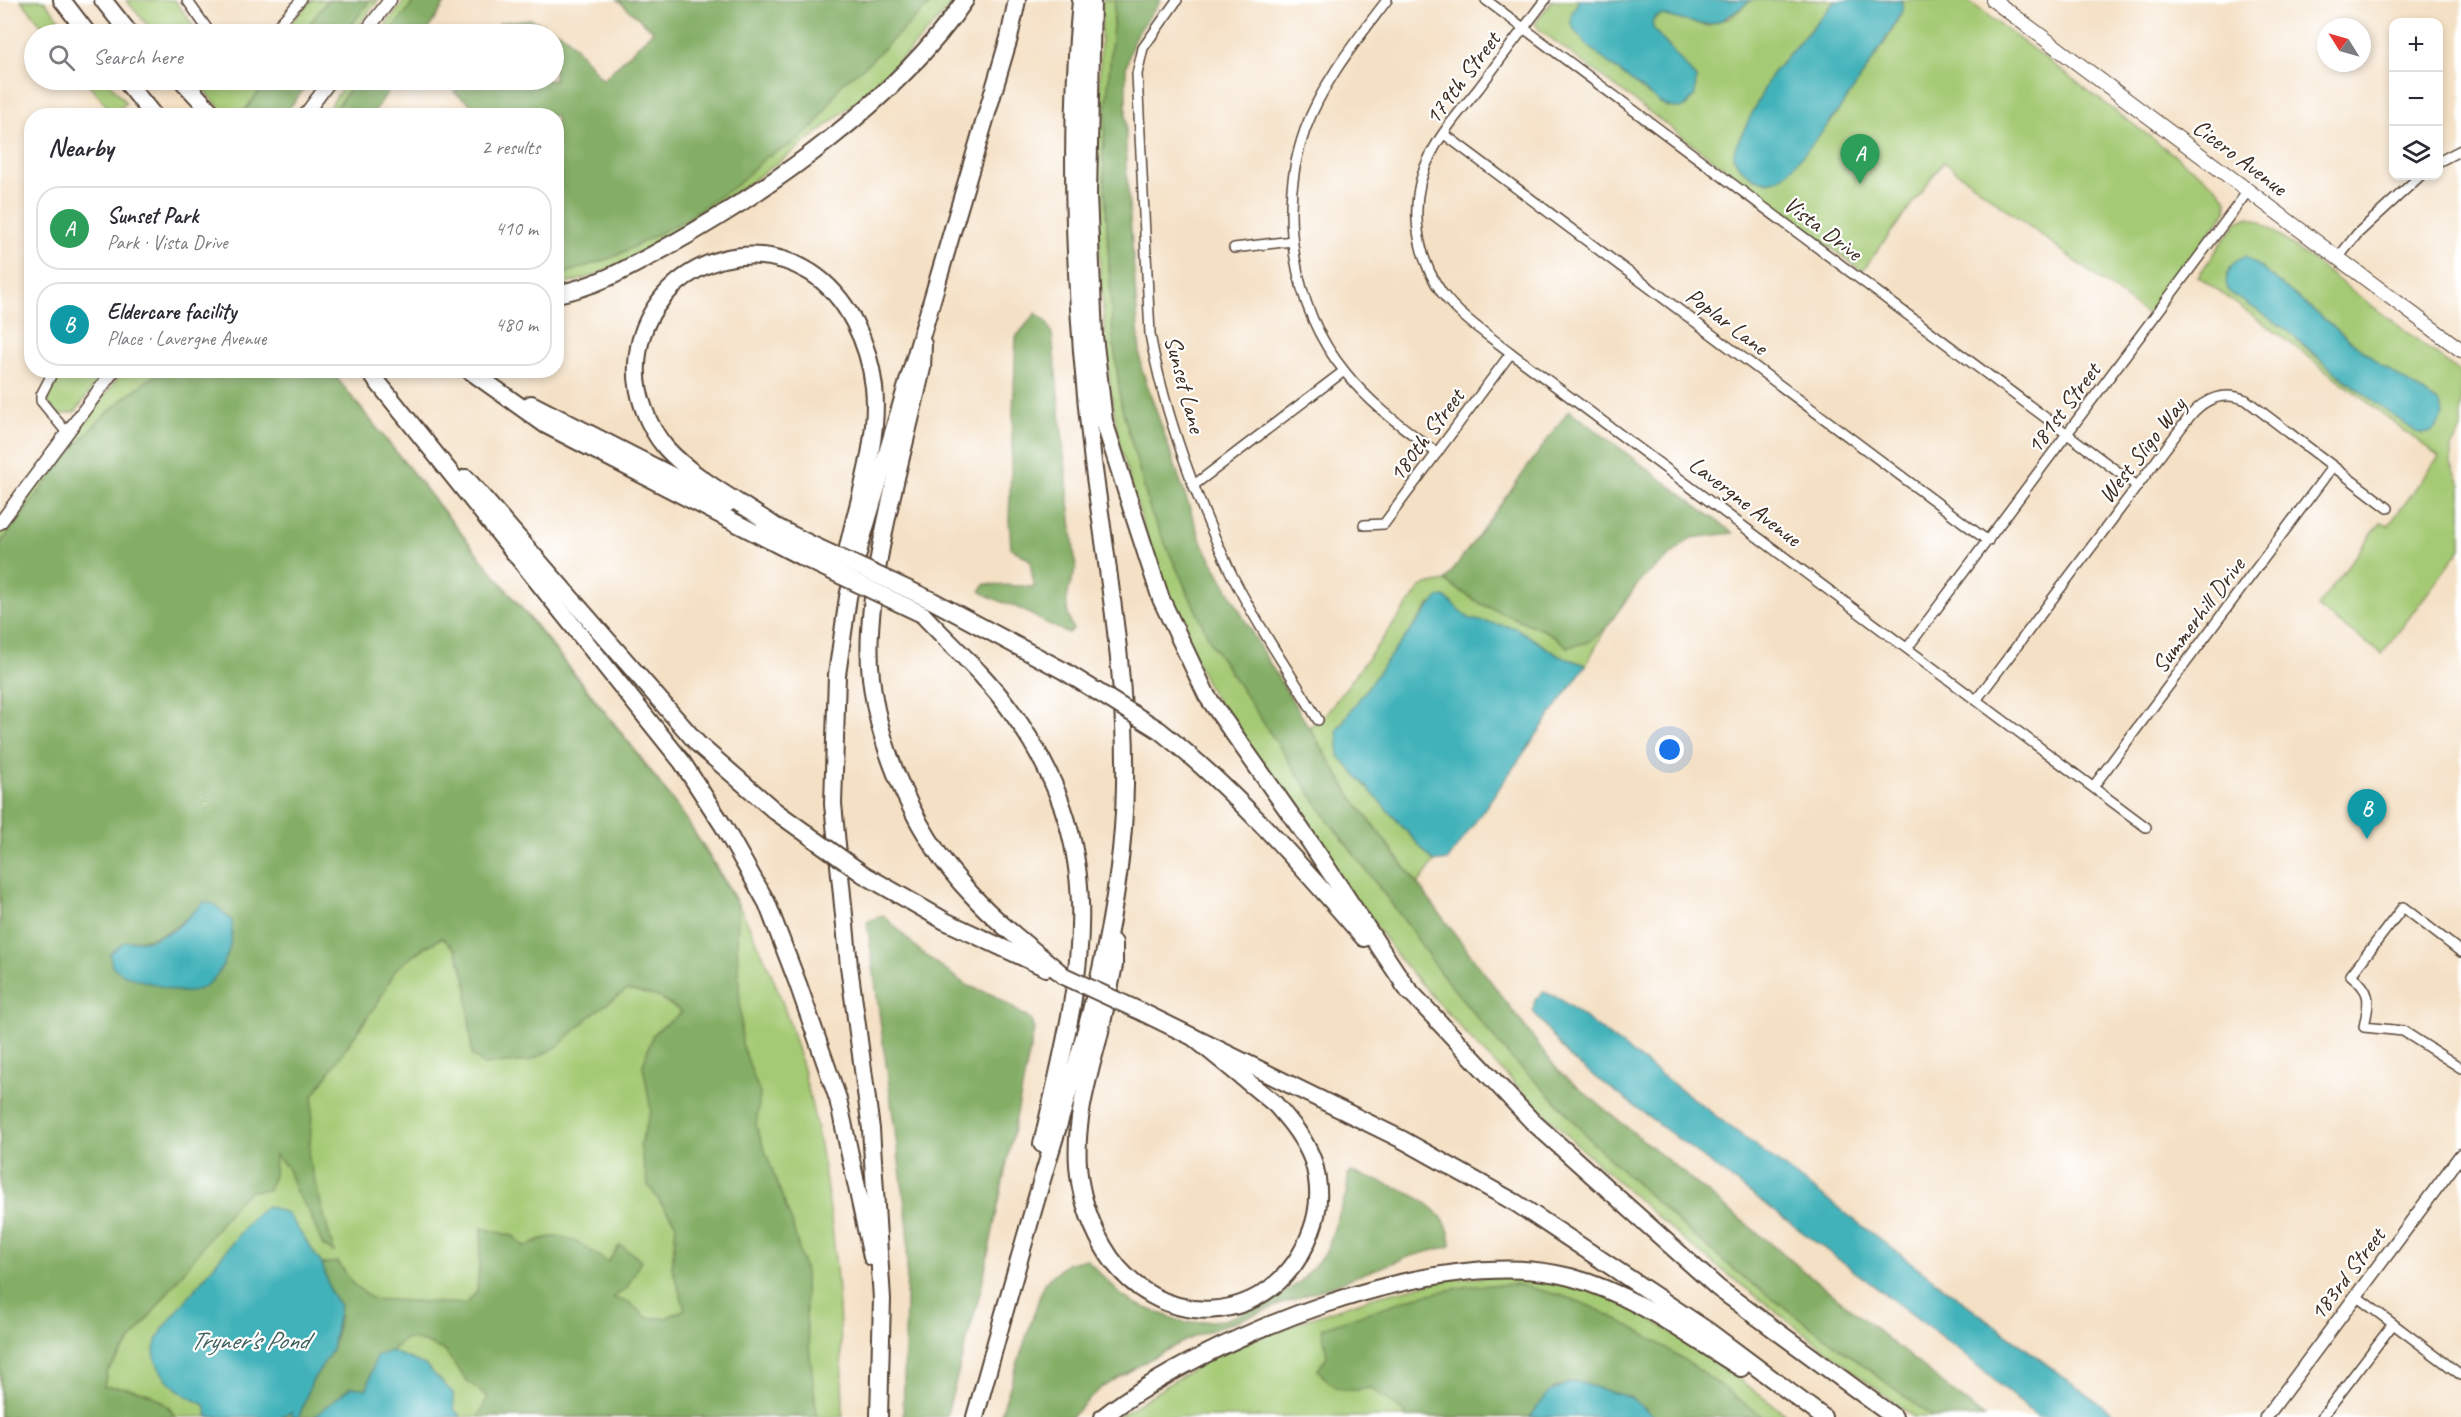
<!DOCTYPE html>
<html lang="en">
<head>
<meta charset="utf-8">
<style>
  :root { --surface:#fff; --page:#f7f7f7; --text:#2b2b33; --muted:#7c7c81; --line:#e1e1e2; --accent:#d1495b }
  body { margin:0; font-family:Caveat,sans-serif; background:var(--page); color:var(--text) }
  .controls { position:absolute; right:18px; top:18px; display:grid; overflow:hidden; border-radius:12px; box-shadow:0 3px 9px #0003 }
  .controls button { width:54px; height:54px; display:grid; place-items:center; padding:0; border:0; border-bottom:2px solid var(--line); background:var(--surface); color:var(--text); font:30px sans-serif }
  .compass { position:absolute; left:2317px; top:18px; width:54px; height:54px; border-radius:50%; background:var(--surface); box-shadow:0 3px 9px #0003; rotate:307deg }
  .you { position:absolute; left:1670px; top:750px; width:21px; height:21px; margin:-15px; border:4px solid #fff; border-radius:50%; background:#1a73e8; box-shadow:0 0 0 9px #1a73e833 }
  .badge { display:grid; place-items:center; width:39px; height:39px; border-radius:50%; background:var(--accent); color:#fff; font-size:20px; font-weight:700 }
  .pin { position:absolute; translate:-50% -50px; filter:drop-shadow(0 2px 3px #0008) }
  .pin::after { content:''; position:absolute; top:32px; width:21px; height:18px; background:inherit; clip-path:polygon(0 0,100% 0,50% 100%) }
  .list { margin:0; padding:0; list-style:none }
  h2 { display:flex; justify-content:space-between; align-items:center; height:78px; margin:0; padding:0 24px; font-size:26px }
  h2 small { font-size:20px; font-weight:400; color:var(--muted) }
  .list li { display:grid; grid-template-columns:39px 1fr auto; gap:18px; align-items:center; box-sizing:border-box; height:84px; margin:0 12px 12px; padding:0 12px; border:2px solid var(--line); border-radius:24px }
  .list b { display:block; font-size:22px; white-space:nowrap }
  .list p { margin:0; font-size:20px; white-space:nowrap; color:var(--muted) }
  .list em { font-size:20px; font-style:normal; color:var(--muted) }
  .icon { flex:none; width:33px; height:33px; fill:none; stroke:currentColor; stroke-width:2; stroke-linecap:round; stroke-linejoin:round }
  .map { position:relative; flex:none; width:2461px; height:1417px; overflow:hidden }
  .search { position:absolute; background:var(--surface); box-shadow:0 3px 9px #0003; left:24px; top:24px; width:540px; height:66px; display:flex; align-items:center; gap:15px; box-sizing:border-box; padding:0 21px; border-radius:33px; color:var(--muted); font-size:22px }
  .panel { position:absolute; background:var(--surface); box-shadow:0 3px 9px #0003; left:24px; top:108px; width:540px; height:270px; border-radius:24px }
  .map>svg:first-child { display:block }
  .green { fill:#a5ca74; stroke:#707a49; stroke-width:1.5; fill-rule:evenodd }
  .forest { fill:#84ae66; stroke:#606c42; stroke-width:1.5; fill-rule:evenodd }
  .water { fill:#42b2ba; stroke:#3e6e6c; stroke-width:1.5 }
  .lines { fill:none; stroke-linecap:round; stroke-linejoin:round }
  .street-casing { stroke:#574537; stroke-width:12 }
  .secondary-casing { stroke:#574537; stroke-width:15 }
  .primary-casing { stroke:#574537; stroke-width:16 }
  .highway-casing { stroke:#574537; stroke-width:20 }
  .street { stroke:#fff; stroke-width:9 }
  .secondary { stroke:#fff; stroke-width:12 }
  .primary { stroke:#fff; stroke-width:14 }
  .highway { stroke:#fff; stroke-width:16 }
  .highway-bridge-casing { stroke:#574537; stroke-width:20; stroke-linecap:butt }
  .highway-bridge { stroke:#fff; stroke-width:16 }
  .labels { text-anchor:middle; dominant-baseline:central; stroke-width:4.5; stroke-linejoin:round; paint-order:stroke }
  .street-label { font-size:24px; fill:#3b2a1e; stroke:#fff }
  .water-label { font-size:26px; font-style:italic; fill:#3e605c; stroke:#fff }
</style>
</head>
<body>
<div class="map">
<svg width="2461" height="1417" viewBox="0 0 2461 1417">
  <rect width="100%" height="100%" fill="#fff"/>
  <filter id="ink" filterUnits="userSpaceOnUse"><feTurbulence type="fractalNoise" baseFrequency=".0167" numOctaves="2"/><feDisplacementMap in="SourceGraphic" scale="12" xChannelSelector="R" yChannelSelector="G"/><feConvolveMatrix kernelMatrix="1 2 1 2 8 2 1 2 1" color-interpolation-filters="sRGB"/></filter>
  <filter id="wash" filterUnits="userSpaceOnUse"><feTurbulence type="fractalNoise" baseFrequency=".008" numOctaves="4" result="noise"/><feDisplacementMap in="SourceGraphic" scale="24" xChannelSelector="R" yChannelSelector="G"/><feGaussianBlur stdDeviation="1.35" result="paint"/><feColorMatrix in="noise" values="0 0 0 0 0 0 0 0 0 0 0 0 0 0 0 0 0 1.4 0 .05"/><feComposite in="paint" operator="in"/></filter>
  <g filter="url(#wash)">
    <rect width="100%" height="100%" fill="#f4e0c4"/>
    <g class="green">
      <path d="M 21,0 L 44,0 L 71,34 L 49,34 Z"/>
      <path d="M 126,0 L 175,0 L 199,34 L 155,34 Z"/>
      <path d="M 312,0 L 328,0 L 302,34 L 280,34 Z"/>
      <path d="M 370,0 L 378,0 L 353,34 L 345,34 Z"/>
      <path d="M 405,0 L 415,0 L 389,34 L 379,34 Z"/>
      <path d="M 934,0 L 955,0 C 881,90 790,159 691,221 C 650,248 606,278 557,285 L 556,276 L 616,256 L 738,184 L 766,157 L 796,142 L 842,83 L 864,67 Z"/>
      <path d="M 1102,0 L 1115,0 L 1103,153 L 1113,338 L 1121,404 L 1151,513 L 1212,645 L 1328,820 L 1410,928 L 1438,970 L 1593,1143 L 1680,1224 L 1742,1276 L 1933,1417 L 1913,1417 L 1682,1239 L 1573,1141 L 1478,1047 L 1402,962 L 1324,856 L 1211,692 L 1162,589 L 1120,447 L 1110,387 L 1100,275 L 1097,165 Z"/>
      <path d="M 1552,0 L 1579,0 C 1576,6 1569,14 1571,21 C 1574,39 1651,96 1669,108 L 1696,78 L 1654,30 L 1652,23 L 1656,17 L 1661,15 L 1708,26 L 1718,20 L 1729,19 L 1751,0 L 1836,0 L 1780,64 L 1735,148 L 1830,123 L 1884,44 L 1903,10 L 1901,0 L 1967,0 L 2217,187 L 2227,200 L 2227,210 L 2147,315 L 1944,162 L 1862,271 L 1541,31 L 1535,24 Z"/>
      <path d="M 85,80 L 107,80 L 126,103 L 114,115 Z"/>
      <path d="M 194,80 L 268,80 L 241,116 L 227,115 Z"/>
      <path d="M 347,80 L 356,80 L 331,115 L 324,116 Z"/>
      <path d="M 2249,217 L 2261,222 L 2461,373 L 2461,430 L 2451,448 L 2451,464 L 2461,485 L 2461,548 L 2382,654 L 2317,607 L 2381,522 L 2389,525 L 2439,457 L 2285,339 L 2198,276 L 2237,222 ZM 2246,256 L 2381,365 L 2438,402 L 2422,434 L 2355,388 L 2308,350 L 2228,273 L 2238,259 Z"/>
      <path d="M 58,371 L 106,371 L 75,412 L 59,415 L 48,403 L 48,394 Z"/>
      <path d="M 123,371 L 331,371 C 405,463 479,556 554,648 C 640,755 732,865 780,996 C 829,1130 841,1275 843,1417 L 0,1417 L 0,534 Z"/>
      <path d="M 1445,581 L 1481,604 L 1548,632 L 1568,647 L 1589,642 L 1606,628 L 1586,665 L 1559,656 L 1516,628 L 1470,619 L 1445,597 L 1429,605 L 1337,730 L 1339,756 L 1434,862 L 1418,884 L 1351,796 L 1309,727 L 1324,717 L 1422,586 Z"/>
      <path d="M 1502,1276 C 1529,1278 1554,1280 1580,1287 C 1649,1306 1730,1375 1790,1417 L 1117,1417 L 1215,1355 L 1280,1329 L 1373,1297 L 1449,1279 Z"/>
    </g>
    <g class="forest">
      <path d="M 328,0 L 370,0 L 345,34 L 302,34 Z"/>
      <path d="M 415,0 L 447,0 L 425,34 L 389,34 Z"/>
      <path d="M 618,0 L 934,0 L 864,67 L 842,83 L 815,126 L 796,142 L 766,157 L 738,184 L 681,222 L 616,256 L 557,276 L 556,116 L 486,115 L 454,92 L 462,80 L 554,80 L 554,34 L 492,34 L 500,23 L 531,19 L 566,36 L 603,80 L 653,31 Z"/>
      <path d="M 1115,0 L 1161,0 L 1134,38 L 1126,67 L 1126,163 L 1141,367 L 1201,541 L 1265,656 L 1351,796 L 1559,1072 L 1984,1417 L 1933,1417 L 1742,1276 L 1680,1224 L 1593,1143 L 1559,1104 L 1509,1056 L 1438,970 L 1410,928 L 1328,820 L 1212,645 L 1151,513 L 1121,404 L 1113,338 L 1103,153 Z"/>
      <path d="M 268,80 L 311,80 L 284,115 L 241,115 Z"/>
      <path d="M 356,80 L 396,80 L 372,115 L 331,115 Z"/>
      <path d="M 1036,313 L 1046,321 L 1052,334 L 1076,569 C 1067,592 1062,605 1073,629 L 1069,633 C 1050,627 1036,616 1018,608 C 1005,601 992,601 980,591 L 985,584 L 1034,587 L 1030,560 L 1011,548 L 1009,520 L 1016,337 Z"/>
      <path d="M 163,371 L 331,371 L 620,732 L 682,813 L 738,905 L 737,947 L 742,1044 L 760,1094 L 756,1126 L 792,1223 L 805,1272 L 806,1318 L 817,1417 L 478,1417 L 488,1397 L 465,1379 L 445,1351 L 427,1343 L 406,1338 L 391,1351 L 376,1357 L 367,1389 L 351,1387 L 314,1417 L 299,1417 L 312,1381 L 332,1350 L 338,1325 L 340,1306 L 331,1293 L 322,1264 L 338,1262 L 354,1285 L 373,1299 L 466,1304 L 477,1291 L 482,1228 L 513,1236 L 525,1247 C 562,1225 576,1242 608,1262 L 620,1245 L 641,1260 L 627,1288 L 613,1298 L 630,1303 L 647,1318 L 666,1318 L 685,1309 L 672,1268 L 676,1224 L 648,1185 L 640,1145 L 651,1111 L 643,1065 L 653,1034 L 682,1012 L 656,996 L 627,990 L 595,1012 L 557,1047 L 529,1061 L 484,1065 L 472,1055 L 466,980 L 456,950 L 442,938 L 422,949 L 396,969 L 380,999 L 313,1096 L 309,1159 L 334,1252 L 323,1246 L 308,1210 L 296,1192 L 287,1167 L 275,1155 L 274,1176 L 268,1190 L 250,1191 L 237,1202 L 107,1372 L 104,1387 C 128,1385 163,1393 175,1417 L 0,1417 L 0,544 C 48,481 93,411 163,371 ZM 204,902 L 216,974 L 212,980 L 130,941 C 166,939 179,925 204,902 Z"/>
      <path d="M 1569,410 L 1733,533 L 1691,538 L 1640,581 L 1606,628 L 1589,642 L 1568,647 L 1548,632 L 1481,604 L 1445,581 Z"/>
      <path d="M 883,915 L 920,951 L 966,985 L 993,995 L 1031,1020 L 1034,1030 L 981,1289 L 946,1417 L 903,1417 L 908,1228 L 867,922 Z"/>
      <path d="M 1352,1172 C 1388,1185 1451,1199 1451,1246 L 1411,1256 L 1193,1337 L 1155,1356 L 1101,1388 L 1071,1417 L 1000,1417 L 1044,1283 L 1066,1264 L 1086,1259 L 1122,1296 L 1136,1304 L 1185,1323 L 1224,1320 L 1274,1301 L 1302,1280 L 1326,1252 L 1347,1191 L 1348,1174 Z"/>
      <path d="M 1517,1284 C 1536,1290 1556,1293 1575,1300 C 1644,1327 1704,1373 1763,1417 L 1655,1417 L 1631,1398 L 1574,1381 L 1555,1388 L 1530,1417 L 1406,1417 L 1400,1409 L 1371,1388 C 1346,1393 1335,1392 1318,1370 L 1327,1356 L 1322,1328 L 1414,1297 L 1469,1286 Z"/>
    </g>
    <g class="water">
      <path d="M 1579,0 L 1751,0 C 1709,33 1709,26 1661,15 L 1655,17 L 1652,23 L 1654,30 L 1696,78 L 1695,95 L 1685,107 C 1674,109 1669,108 1659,102 C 1638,85 1583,48 1572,26 C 1568,17 1575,8 1579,0 Z"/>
      <path d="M 1836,0 L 1901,0 L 1903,9 C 1874,61 1841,112 1801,157 C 1795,164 1788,175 1778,179 C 1760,188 1742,172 1733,157 L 1735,148 L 1771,75 Z"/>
      <path d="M 2246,256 L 2381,365 L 2438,402 L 2443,414 C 2438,428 2431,438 2416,432 L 2335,372 L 2286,329 L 2229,292 C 2221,278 2232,260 2246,256 Z"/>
      <path d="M 1438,597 L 1445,597 L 1470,619 L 1516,628 L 1559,656 L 1586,665 L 1448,860 L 1434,862 L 1339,756 L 1337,730 L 1390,656 Z"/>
      <path d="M 204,902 L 214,904 L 232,921 C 234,947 221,985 191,992 C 178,994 162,986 150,983 C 136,979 123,976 112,966 L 110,954 L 124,942 L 150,940 L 174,930 Z"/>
      <path d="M 1544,992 L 1560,999 L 2117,1417 L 2037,1417 L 1958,1349 L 1569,1057 L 1533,1011 L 1535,999 Z"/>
      <path d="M 267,1206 L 287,1213 L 322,1264 L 331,1293 L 340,1306 L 332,1350 L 312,1381 L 299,1417 L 290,1417 L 292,1412 L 279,1417 L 208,1417 L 205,1405 C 183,1396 156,1377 154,1351 C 154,1344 160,1335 163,1329 L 252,1218 Z"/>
      <path d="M 391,1351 L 425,1365 L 453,1393 L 454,1409 L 461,1417 L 314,1417 L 351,1387 L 367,1389 L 376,1356 Z"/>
      <path d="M 1574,1381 L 1631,1398 L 1655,1417 L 1530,1417 L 1549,1392 Z"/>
    </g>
  </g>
  <g filter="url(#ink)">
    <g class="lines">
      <g class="street-casing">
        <g id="street">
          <path d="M 187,0 L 211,34"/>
          <path d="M 1177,0 L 1143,48 L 1137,74 L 1150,334 C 1164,413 1196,499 1230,571 C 1254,621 1290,672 1318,720"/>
          <path d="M 1387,0 C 1356,41 1323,81 1305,130 C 1277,208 1292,307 1345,372 C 1371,405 1404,428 1437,453"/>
          <path d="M 1486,0 L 2137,486"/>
          <path d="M 1545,0 C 1523,29 1501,58 1479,88 C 1462,109 1443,130 1431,154 C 1408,198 1414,253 1442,293 C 1460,317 1488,335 1511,353 L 2146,827"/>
          <path d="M 270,34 L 301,0"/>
          <path d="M 1444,134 L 1988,541"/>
          <path d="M 2438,162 L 2461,150"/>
          <path d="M 1234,248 L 1292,241"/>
          <path d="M 2338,258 L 2357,234 L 2420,176"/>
          <path d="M 54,370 L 41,395 L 41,401 L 67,433"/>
          <path d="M 1194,485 L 1344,371"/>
          <path d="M 1364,525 L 1384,524 L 1511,353"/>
          <path d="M 1908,647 L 2248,191"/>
          <path d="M 1977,699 L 2190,416 C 2205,398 2224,391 2246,400 L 2388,508"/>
          <path d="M 2093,787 L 2333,466"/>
          <path d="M 2461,952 L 2403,907 L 2351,975 C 2373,993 2369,1001 2364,1027 L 2403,1031 L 2461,1068"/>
          <path d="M 2356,1296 L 2461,1375"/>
          <path d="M 2322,1417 L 2393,1324"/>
        </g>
      </g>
      <g class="secondary-casing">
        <g id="secondary">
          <path d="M 364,34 L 390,0"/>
          <path d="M 304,116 L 331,80"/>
          <path d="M 0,523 L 114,370"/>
          <path d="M 2266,1417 L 2461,1155"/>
        </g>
      </g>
      <g class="primary-casing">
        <path id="primary" d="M 1993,0 L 2461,350"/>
      </g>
      <g class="highway-casing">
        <g id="highway">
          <path d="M 62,0 L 88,34"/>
          <path d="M 103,0 L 130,34"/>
          <path d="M 1092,0 L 1088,194 L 1094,336 L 1104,421 L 1135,519 L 1161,599 L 1207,696 L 1310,842 L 1410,993"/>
          <path d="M 125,80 L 154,116"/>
          <path d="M 182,80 L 215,116"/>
          <path d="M 556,294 C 596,287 630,267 665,248 C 771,189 896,101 965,0"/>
          <path d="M 923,344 L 922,368 C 904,452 875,545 870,631 C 864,722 910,830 972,895 C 999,925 1034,950 1064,976"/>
          <path d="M 368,370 L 682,762 L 724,827 L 767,903 L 798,984 L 838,1099 L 872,1257"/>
          <path d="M 469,370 L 546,425 L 802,557"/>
          <path d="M 531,404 L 727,504"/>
          <path d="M 466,478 L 698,744 L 775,811"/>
          <path d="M 764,521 L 808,543"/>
          <path d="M 773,525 C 739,502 693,478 666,448 C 647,426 635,392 637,364 C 641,279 736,227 810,272 C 848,296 869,344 874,387 C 880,443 856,506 845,561"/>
          <path d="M 931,600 L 1064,671"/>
          <path d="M 922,614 C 951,645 984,674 1009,708 C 1118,856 1079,981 1042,1144"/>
          <path d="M 1159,730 C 1236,791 1300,864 1364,938"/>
          <path d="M 863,874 L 945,921 L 1046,968"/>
          <path d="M 1114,943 L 1114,965 C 1109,990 1104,1015 1098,1040 C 1087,1081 1075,1122 1078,1165 C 1080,1194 1089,1221 1103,1246 C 1154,1336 1275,1330 1311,1232 C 1320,1209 1320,1184 1313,1161 C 1305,1139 1290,1121 1275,1104 L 1193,1037"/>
          <path d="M 1404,985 L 1532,1121 L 1718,1288 L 1894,1417"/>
          <path d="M 1144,1013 L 1403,1140 L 1516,1203 L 1708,1331 L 1823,1417"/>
          <path d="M 879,1417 L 882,1299 L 871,1129 L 849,966 L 833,804 L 837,675 L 848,597 L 860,545 L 1009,38 L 1017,0"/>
          <path d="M 975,1417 C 998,1336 1020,1254 1044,1173 C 1082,1047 1123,919 1125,785 C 1127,676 1107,569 1093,462 C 1075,309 1067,154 1081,0"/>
          <path d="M 1103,1417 C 1206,1337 1440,1242 1570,1277 C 1634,1294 1686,1334 1741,1368"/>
        </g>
      </g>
      <use href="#street" class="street"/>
      <use href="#secondary" class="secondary"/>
      <use href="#primary" class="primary"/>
      <use href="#highway" class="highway"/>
      <g class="highway-bridge-casing">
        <g id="highway-bridge">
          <path d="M 808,543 L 931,600"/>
          <path d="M 802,557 L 922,614"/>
          <path d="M 1064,671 L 1159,730"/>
          <path d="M 775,811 L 863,874"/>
          <path d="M 1064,976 L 1144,1013"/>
        </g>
      </g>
      <use href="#highway-bridge" class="highway-bridge"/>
    </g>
  </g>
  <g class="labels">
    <g class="street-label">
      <text transform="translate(1462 78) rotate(-53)">179th Street</text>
      <text transform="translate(2240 157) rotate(37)">Cicero Avenue</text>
      <text transform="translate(1823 228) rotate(37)">Vista Drive</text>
      <text transform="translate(1727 321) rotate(37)">Poplar Lane</text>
      <text transform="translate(1185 384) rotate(75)">Sunset Lane</text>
      <text transform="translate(2063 408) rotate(-53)">181st Street</text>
      <text transform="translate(1426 435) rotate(-53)">180th Street</text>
      <text transform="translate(2142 450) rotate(-52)">West Sligo Way</text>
      <text transform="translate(1745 501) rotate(37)">Lavergne Avenue</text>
      <text transform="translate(2198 615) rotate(-53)">Summerhill Drive</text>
      <text transform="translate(2347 1274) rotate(-53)">183rd Street</text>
    </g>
    <g class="water-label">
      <text x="249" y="1340">Tryner's Pond</text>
    </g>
  </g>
</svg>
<div class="controls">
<button>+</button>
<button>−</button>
<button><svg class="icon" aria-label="layers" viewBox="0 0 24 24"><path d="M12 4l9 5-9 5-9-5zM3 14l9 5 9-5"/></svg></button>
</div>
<svg class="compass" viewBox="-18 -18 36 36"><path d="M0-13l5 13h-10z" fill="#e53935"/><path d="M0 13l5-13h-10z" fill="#7c7c81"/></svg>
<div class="you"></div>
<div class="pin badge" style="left:1860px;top:184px;background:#2e9e5b">A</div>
<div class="pin badge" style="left:2367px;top:839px;background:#0f9aa8">B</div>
<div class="search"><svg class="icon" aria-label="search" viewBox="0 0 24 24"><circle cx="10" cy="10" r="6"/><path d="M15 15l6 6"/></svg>Search here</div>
<section class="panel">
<h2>Nearby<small>2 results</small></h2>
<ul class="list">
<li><span class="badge" style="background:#2e9e5b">A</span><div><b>Sunset Park</b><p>Park · Vista Drive</p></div><em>410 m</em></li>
<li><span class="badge" style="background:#0f9aa8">B</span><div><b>Eldercare facility</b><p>Place · Lavergne Avenue</p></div><em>480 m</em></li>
</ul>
</section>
</div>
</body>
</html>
